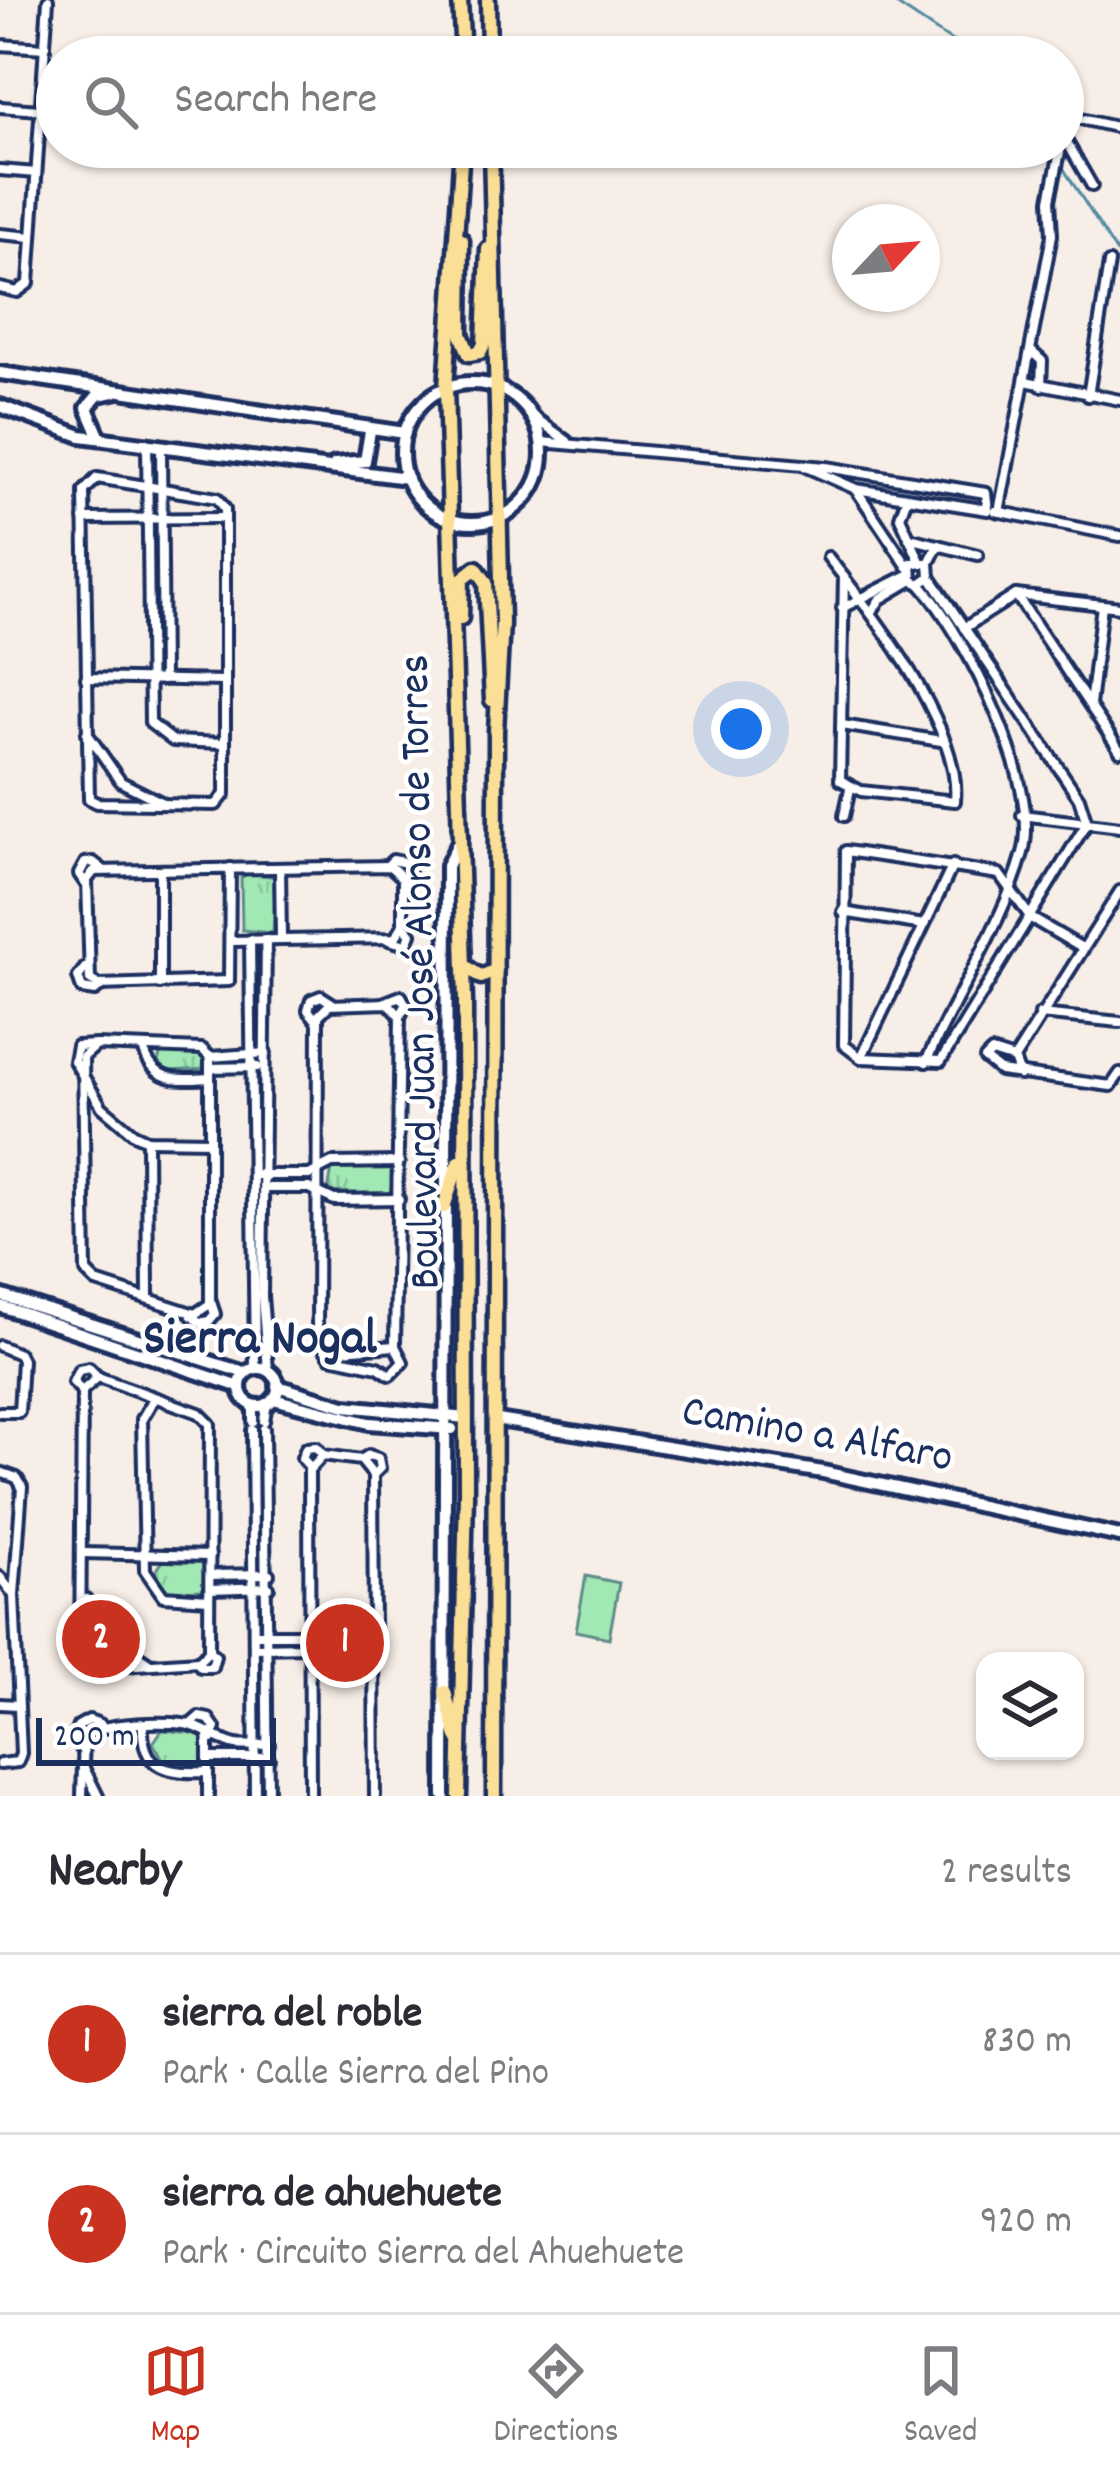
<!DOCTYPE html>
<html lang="en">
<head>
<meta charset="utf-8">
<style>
  :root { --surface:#fff; --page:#f2f2f3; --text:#2b2b33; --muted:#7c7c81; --line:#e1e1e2; --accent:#c8321e }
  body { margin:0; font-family:Dekko,sans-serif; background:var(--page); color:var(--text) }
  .controls { position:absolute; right:36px; bottom:36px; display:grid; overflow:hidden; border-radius:24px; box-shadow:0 3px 9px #0004 }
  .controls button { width:108px; height:108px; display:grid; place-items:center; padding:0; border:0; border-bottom:3px solid var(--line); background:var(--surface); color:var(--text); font:60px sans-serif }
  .compass { position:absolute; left:832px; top:204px; width:108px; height:108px; border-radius:50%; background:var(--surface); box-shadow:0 3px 9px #0004; rotate:64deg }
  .scale { position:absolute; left:36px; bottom:30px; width:240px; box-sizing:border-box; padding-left:12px; border:6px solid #1b2f5e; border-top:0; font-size:33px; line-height:42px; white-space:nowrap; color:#1b2f5e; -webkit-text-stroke:9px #fff; paint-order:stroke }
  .you { position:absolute; left:741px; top:729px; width:42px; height:42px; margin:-30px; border:9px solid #fff; border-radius:50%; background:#1a73e8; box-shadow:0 0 0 18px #1a73e833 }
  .badge { display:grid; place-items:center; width:78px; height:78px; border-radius:50%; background:var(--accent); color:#fff; font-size:39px; font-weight:700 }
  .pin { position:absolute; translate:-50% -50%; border:6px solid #fff; box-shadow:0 3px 12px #0006 }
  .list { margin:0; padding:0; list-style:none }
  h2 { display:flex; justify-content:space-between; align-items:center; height:156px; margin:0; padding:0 48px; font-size:51px }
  h2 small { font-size:39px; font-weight:400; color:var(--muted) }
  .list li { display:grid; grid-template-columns:78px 1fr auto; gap:36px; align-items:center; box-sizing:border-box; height:180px; padding:0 48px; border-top:3px solid var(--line) }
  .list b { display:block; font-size:45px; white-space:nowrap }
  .list p { margin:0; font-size:39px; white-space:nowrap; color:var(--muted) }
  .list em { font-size:39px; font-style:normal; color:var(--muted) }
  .icon { flex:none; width:66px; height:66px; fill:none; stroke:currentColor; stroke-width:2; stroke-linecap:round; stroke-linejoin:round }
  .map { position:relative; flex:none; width:1120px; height:1796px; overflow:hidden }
  .search { position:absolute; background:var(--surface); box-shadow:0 3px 9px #0004; left:36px; right:36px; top:36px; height:132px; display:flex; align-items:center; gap:30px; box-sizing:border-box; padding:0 42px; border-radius:66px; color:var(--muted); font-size:45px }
  .sheet { height:516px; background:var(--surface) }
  nav { display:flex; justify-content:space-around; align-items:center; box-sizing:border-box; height:168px; border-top:3px solid var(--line); background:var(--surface); font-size:33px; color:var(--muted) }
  nav a { display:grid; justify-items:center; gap:6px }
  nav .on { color:var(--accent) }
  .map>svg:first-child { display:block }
  .grass { fill:#a2e8b4; stroke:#5e8c89; stroke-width:3 }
  .park { fill:url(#park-tufts); stroke:#5e8c89; stroke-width:3 }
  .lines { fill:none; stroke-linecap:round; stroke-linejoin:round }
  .stream { stroke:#528aa1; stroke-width:3 }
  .street-casing { stroke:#1b2f5e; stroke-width:16 }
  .secondary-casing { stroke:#1b2f5e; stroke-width:20 }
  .primary-casing { stroke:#1b2f5e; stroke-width:21 }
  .street { stroke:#fff; stroke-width:8 }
  .secondary { stroke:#fff; stroke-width:10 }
  .primary { stroke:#fbdf96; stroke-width:12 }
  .labels { text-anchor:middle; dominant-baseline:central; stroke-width:9; stroke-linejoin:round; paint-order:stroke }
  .street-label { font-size:45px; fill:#1b2f5e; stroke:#fff }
  .quarter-label { font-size:51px; font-weight:bold; fill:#1b2f5e; stroke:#fff }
</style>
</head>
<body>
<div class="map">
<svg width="1120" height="1796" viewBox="0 0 1120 1796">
  <defs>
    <pattern id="park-tufts" width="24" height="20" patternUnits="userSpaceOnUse" patternTransform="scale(3)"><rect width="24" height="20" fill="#a2e8b4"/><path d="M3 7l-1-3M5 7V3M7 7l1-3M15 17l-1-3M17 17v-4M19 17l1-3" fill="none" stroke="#8bc79d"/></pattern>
  </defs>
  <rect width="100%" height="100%" fill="#f7eee7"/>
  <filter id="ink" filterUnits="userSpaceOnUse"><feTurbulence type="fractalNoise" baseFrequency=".00833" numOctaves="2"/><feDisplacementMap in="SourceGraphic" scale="24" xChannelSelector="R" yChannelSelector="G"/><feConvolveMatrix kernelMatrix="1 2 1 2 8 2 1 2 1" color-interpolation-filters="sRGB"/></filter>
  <g filter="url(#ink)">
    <path class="grass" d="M 586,1576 L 619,1583 L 609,1638 L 576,1631 Z"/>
    <g class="park">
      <path d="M 249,873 L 276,877 L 273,933 L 242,930 L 241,878 Z"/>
      <path d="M 161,1051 L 202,1051 L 207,1069 L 168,1071 L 158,1062 Z"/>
      <path d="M 384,1167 L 395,1170 L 390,1195 L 328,1192 L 332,1168 Z"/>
      <path d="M 163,1561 L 202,1561 L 207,1590 L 167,1591 L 155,1572 Z"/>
      <path d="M 92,1614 L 134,1658 L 88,1660 Z"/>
      <path d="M 325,1624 L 368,1625 L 370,1658 L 324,1660 L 319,1631 Z"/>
      <path d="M 162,1730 L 204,1734 L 206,1762 L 199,1767 L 166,1764 L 153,1743 Z"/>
    </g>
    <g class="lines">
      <g class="stream">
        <path d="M 890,0 L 976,57"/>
        <path d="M 1060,163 L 1120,258"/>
      </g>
      <g class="street-casing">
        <g id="street">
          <path d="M 0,45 L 45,48"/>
          <path d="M 0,107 L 40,110"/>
          <path d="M 1063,126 L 1067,116 L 1120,128"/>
          <path d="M 1063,135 L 1092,186"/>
          <path d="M 0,170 L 36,173"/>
          <path d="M 0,234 L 32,237"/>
          <path d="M 0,288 L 17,292 L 29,283 L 48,0"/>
          <path d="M 1031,351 L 1042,361 L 1041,386"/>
          <path d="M 1025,381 L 1120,400"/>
          <path d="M 1088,396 L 1109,263"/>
          <path d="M 534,417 L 567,441"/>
          <path d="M 541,442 L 826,467 L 986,493 L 988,510 L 856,489 L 804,466"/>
          <path d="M 147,443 L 150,723 L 173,741 L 224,743"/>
          <path d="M 161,446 L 163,680"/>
          <path d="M 97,478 L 217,498 L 225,509 L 225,794 L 216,805 L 97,803 L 89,799 L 84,491 Z"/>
          <path d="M 857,491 L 908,567"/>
          <path d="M 906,500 L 900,517 L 919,559"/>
          <path d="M 996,511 L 1120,536"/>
          <path d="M 999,512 L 1052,235 L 1050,200 L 1061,147"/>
          <path d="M 84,519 L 225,518"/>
          <path d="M 909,538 L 978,555"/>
          <path d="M 828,557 C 873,614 962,727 955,801 L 861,791 L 840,780 L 844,577"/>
          <path d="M 929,563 L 911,563 L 912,580 L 920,584 L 930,577 L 929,563 L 938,545"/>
          <path d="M 930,577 L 1079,798 L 1087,823 L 941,1061 L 861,1058 L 844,1045 L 846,851 L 999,874 L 1031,918 L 1082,948"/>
          <path d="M 920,584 C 965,634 1042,785 1023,853 C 1005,919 954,998 926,1062"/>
          <path d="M 1016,595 L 1120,751"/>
          <path d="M 842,608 L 908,575"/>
          <path d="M 871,613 L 880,599 L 912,580"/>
          <path d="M 964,628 L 1016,595 L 1120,607"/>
          <path d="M 86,678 L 224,681"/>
          <path d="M 1090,705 L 1102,605"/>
          <path d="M 842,725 L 941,741"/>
          <path d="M 87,733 L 121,782 L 161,802"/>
          <path d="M 1022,815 L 1120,827"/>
          <path d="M 844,816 L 850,789"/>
          <path d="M 387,866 L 393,860 L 406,863 L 409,872 L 404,882"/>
          <path d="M 230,868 L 229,981 L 99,985 L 90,980 L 87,880 L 94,871 L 390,866 L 403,878 L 403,925 L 395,938 L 232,941"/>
          <path d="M 280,868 L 281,938"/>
          <path d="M 160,870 L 160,984"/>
          <path d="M 85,883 L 79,874 L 85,863 L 93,862 L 102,869"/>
          <path d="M 843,912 L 924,925"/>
          <path d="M 250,940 L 255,1368"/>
          <path d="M 266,940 L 262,1296 L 268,1370"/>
          <path d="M 389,940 L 406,945 L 411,934 L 403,925"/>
          <path d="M 85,968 L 78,977 L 82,989 L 95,991 L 102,985"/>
          <path d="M 383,1003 L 401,996 L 406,1005 L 401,1015"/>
          <path d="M 388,1003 L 400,1016 L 395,1346 L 403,1362 L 390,1375 L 378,1367 L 330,1357 L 317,1337 L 318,1016 L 329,1005 Z"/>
          <path d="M 1040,1014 L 1120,1022"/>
          <path d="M 317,1021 L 308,1010 L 311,1000 L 321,996 L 332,1003"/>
          <path d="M 97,1045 L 77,1046 L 74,1061 L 102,1107 L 134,1134 L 147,1140 L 210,1141"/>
          <path d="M 143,1047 C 152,1083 178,1080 210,1078"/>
          <path d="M 210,1057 L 210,1304 L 195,1314 L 96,1282 L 86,1272 L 83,1057 L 97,1045 L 202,1049 L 210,1057 L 266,1053"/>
          <path d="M 861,1058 L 953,865"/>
          <path d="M 1014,1059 L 992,1052 L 985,1059 L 1000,1071 L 1111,1086 L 1120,1073"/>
          <path d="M 210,1068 L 257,1067"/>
          <path d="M 1020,1075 L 1014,1059 L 1120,891"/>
          <path d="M 147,1140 L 148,1297"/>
          <path d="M 254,1175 L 309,1175 L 332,1163 L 399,1162"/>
          <path d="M 265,1188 L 309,1188 L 334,1200 L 399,1199"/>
          <path d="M 191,1315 L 200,1323 L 209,1321 L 215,1314 L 211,1302"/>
          <path d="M 0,1346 L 19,1354 L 22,1360 L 19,1412 L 0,1412"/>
          <path d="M 326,1351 L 395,1346"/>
          <path d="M 98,1377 L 199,1413 L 210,1424 L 209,1651 L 199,1661 L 91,1668 L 80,1661 L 82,1391 Z"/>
          <path d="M 82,1391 L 73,1382 L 79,1370 L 89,1368 L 98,1377"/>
          <path d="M 153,1400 L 142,1419 L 145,1570 L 163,1596 L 209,1599"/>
          <path d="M 264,1421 L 267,1403"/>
          <path d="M 253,1422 L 253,1404"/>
          <path d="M 264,1429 L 268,1796"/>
          <path d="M 252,1430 L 255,1796"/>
          <path d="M 361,1460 L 369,1455 L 378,1458 L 380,1468 L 373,1475"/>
          <path d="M 309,1466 L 302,1458 L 306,1448 L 316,1447 L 323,1455"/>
          <path d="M 0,1472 L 17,1478 L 22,1487 L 14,1595 L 21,1753 L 18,1762 L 0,1764"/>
          <path d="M 83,1553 L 210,1556"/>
          <path d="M 210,1575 L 269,1574"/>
          <path d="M 0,1577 L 13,1594"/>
          <path d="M 210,1589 L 269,1587"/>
          <path d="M 86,1599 L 109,1636 L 149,1663"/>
          <path d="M 310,1619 L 374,1618"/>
          <path d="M 254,1634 L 310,1634"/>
          <path d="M 254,1648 L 310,1647"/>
          <path d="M 197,1661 L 201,1667 L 212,1667 L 215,1656 L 209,1651"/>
          <path d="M 311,1665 L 375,1663"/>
          <path d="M 0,1704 L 17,1705"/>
          <path d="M 143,1725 C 141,1772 170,1773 208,1772"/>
          <path d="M 190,1725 L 199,1717 L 209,1719 L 215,1728 L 212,1739"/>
          <path d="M 208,1737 L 208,1796"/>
          <path d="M 82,1750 L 74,1737 L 78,1726 L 89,1720 L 100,1724"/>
          <path d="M 209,1758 L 269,1758"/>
          <path d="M 83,1766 L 98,1796"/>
          <path d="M 82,1796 L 84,1737 C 96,1722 177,1719 196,1727 C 232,1742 222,1749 269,1744"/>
          <path d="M 310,1796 L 309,1470 L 323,1455 L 361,1460 L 373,1475 L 375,1796"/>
        </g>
      </g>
      <g class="secondary-casing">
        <g id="secondary">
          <path d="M 0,373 L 405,433"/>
          <circle cx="472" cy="453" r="70"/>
          <path d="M 0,406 L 81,436 L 407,478"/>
          <path d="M 100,438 L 87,408 L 98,395 L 114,392"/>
          <path d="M 335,464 L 365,461 L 370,431"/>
          <path d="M 0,1295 L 245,1373"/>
          <path d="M 0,1306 L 240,1387"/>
          <circle cx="259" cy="1387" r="19"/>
          <path d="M 277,1386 L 345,1406 L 466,1418"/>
          <path d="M 273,1399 L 369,1423 L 452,1429"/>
          <path d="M 498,1420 L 823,1472 L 1120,1536"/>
          <path d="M 444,1796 L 447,866 L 461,837"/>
        </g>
      </g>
      <g class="primary-casing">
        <g id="primary">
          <path d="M 460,0 L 463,57"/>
          <path d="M 488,0 L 489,57"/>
          <path d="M 491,147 L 502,623 L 496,731 L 494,1796"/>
          <path d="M 462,240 L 461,334 L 469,354 L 480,352 L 484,344 L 488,249"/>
          <path d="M 461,618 L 462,579 L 476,568 L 486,582 L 492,700"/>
          <path d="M 464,965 L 481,977 L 496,970"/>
          <path d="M 444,1207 L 459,1162"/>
          <path d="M 445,1692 L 457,1737"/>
          <path d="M 459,1796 L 466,1494 L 465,1001 L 446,388 L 462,147"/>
        </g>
      </g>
      <use href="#street" class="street"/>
      <use href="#secondary" class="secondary"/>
      <use href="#primary" class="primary"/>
    </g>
  </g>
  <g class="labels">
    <g class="street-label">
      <text transform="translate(423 972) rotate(-91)">Boulevard Juan José Alonso de Torres</text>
      <text transform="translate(817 1437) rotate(10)">Camino a Alfaro</text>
    </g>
    <g class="quarter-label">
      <text x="260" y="1342">Sierra Nogal</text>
    </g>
  </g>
</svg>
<div class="controls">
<button><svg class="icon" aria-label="layers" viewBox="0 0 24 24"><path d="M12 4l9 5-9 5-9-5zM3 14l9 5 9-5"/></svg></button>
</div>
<svg class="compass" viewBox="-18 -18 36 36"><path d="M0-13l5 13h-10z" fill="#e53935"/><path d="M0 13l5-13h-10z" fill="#7c7c81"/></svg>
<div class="scale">200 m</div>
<div class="you"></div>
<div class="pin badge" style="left:345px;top:1643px">1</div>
<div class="pin badge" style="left:101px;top:1639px">2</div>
<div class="search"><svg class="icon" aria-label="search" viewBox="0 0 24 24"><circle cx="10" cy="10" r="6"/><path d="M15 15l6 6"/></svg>Search here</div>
</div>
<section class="sheet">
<h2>Nearby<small>2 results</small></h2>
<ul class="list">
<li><span class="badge">1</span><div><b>sierra del roble</b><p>Park · Calle Sierra del Pino</p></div><em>830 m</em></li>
<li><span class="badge">2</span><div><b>sierra de ahuehuete</b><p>Park · Circuito Sierra del Ahuehuete</p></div><em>920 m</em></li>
</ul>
</section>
<nav>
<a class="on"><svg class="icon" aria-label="map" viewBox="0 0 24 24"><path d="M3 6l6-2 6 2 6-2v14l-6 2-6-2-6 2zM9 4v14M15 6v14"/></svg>Map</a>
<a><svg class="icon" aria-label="directions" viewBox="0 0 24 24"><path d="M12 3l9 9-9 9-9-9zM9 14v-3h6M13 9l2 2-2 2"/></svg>Directions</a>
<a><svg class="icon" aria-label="saved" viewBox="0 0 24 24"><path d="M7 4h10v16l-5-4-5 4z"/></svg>Saved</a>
</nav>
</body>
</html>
